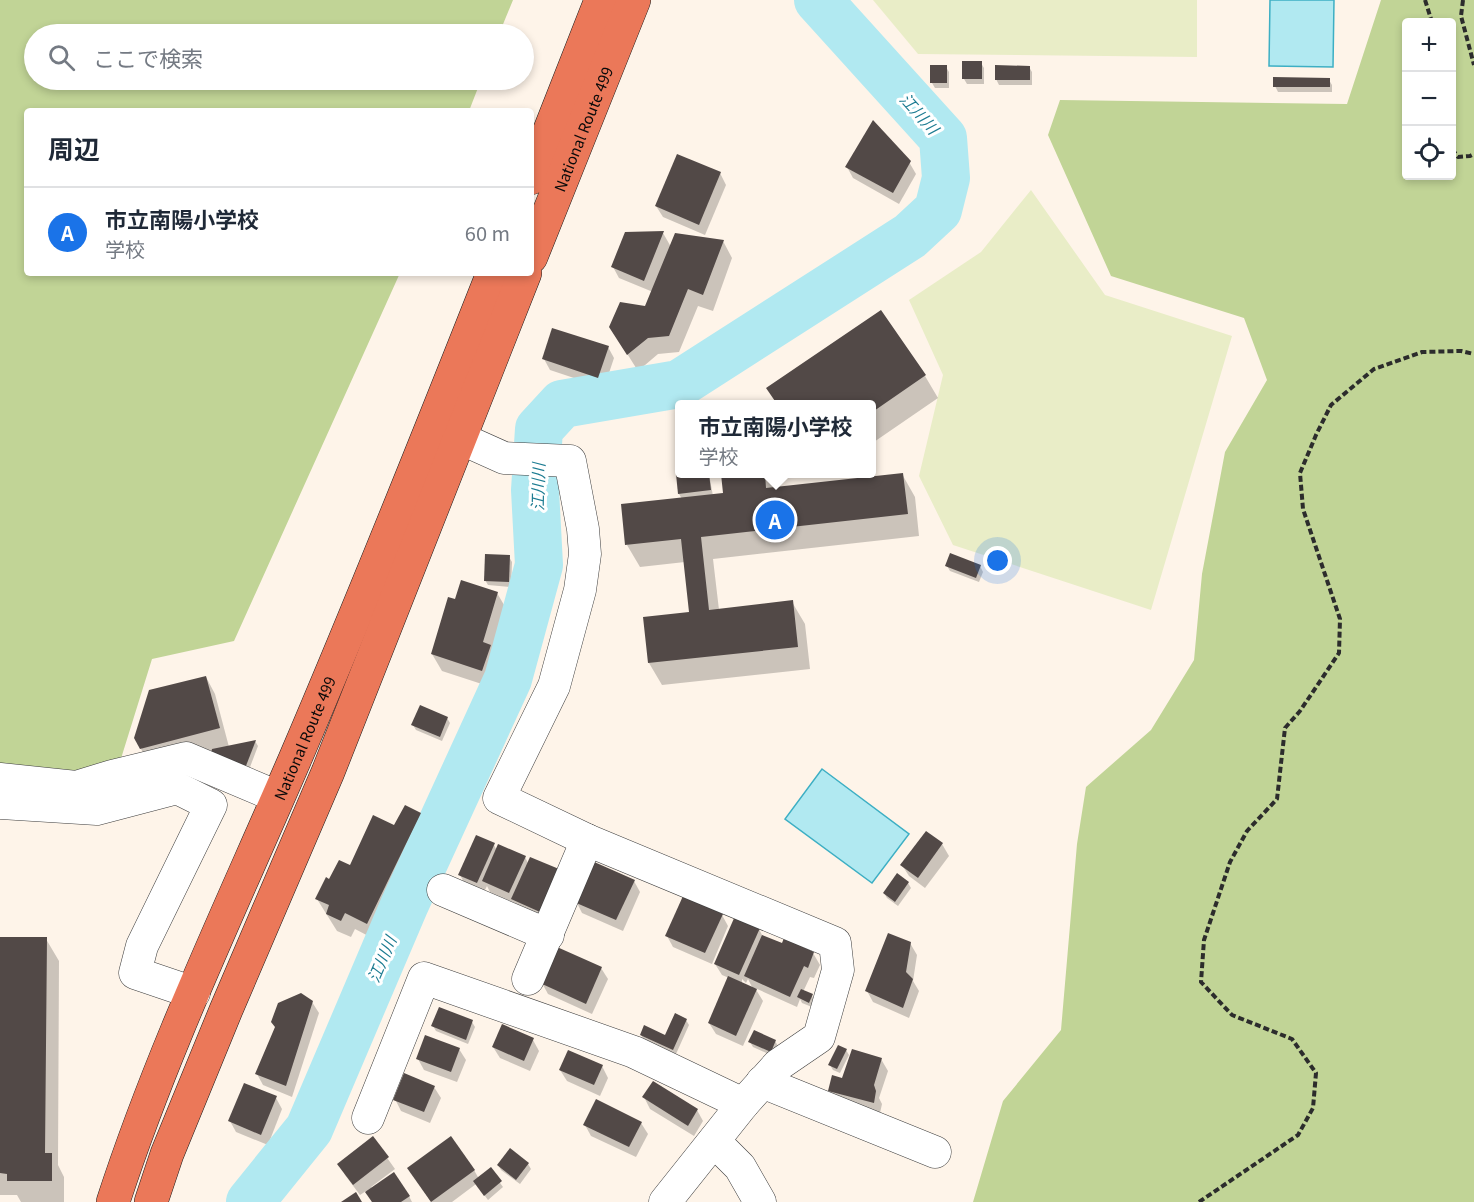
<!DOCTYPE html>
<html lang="ja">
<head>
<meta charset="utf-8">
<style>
  :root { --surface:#fff; --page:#f2f2f3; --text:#1f2937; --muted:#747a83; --line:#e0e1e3; --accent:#1a73e8 }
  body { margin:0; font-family:Georgia,"Noto Sans JP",serif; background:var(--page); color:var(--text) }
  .controls { position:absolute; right:18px; top:18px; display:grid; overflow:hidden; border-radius:6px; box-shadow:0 3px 9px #0003 }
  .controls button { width:54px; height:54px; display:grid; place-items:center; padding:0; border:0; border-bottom:2px solid var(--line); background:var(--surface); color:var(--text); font:30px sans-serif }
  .you { position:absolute; left:998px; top:561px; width:21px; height:21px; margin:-15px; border:4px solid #fff; border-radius:50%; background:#1a73e8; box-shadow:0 0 0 9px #1a73e833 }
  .badge { display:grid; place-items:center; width:39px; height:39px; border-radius:50%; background:var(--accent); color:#fff; font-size:20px; font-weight:700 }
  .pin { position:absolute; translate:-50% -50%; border:3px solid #fff; box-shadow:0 2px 6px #0006 }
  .popup { position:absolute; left:675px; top:400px; width:201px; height:78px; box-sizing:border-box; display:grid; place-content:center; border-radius:6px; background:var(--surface); filter:drop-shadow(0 2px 4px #0005); font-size:20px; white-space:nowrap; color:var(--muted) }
  .popup b { font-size:22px; color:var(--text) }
  .popup::after { content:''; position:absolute; left:50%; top:100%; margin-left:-12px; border:12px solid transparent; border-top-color:var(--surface) }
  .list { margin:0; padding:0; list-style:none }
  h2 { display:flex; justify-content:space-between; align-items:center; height:78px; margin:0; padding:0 24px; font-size:26px }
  h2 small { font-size:20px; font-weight:400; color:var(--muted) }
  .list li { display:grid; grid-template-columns:39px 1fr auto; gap:18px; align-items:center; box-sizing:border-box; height:90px; padding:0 24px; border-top:2px solid var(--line) }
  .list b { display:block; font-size:22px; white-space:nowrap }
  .list p { margin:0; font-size:20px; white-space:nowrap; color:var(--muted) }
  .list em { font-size:20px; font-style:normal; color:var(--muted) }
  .icon { flex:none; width:33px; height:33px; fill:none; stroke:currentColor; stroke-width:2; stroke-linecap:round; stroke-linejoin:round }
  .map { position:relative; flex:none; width:1474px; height:1202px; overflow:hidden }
  .search { position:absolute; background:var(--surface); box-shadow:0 3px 9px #0003; left:24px; top:24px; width:510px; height:66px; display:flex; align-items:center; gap:15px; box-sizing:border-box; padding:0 21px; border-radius:33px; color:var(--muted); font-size:22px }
  .panel { position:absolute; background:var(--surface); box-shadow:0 3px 9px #0003; left:24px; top:108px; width:510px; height:168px; border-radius:6px }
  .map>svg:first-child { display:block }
  .forest { fill:#c1d496; fill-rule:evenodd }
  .pitch { fill:#e9edc7 }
  .water { fill:#b1e9f1; stroke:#3dafc4; stroke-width:1.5 }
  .shadow { fill:#0003; fill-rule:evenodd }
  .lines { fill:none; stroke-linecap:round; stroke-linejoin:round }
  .river { stroke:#b1e9f1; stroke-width:48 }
  .building { fill:#524947 }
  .minor-casing { stroke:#3d3d3d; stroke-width:33 }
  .highway-casing { stroke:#1b1b1b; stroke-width:34 }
  .path { stroke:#2c2c2c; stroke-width:4; stroke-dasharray:6 3; stroke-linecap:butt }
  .minor { stroke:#fff; stroke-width:32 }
  .highway { stroke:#eb7859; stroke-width:33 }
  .labels { text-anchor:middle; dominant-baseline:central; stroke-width:6; stroke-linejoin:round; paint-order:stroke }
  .street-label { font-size:15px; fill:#0a0a0a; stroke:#fff }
  .water-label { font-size:16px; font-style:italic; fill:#1d7c92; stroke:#fff }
</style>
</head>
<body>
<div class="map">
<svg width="1474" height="1202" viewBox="0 0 1474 1202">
  <rect width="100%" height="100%" fill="#fef4e9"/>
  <g class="forest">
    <path d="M 0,0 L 513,0 L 499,34 L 34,34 L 34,80 L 481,80 L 469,111 L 27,111 L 27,273 L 400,273 L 234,641 L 152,659 L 119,765 L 74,780 L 0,769 Z"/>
    <path d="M 1381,0 L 1474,0 L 1474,1202 L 973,1202 L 1003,1101 L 1061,1030 L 1077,844 L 1086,787 L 1151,730 L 1194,660 L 1202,574 L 1225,452 L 1267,380 L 1244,318 L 1111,276 L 1048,135 L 1060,100 L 1347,104 ZM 1406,22 L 1452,22 L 1452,176 L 1406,176 Z"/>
  </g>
  <g class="pitch">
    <path d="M 873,0 L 1197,0 L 1197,57 L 918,54 Z"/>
    <path d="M 1031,190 L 1105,295 L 1232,336 L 1151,610 L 953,545 L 919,476 L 943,375 L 909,300 L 981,252 Z"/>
  </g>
  <g class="water">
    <path d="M 1270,0 L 1334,0 L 1333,67 L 1269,66 Z"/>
    <path d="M 822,769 L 909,834 L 872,883 L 785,819 Z"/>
  </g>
  <g class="shadow">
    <path d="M 981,63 L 984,68 L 984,84 L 967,84 L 964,79 Z"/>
    <path d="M 946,67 L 949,72 L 949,88 L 935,88 L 932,83 Z"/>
    <path d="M 1029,67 L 1032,72 L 1032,85 L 999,85 L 996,79 Z"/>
    <path d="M 1329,80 L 1332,85 L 1332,92 L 1278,92 L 1275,86 Z"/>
    <path d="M 909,162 L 916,174 L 899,204 L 853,178 L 847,167 Z"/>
    <path d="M 720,173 L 726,185 L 705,235 L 663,217 L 656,206 Z"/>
    <path d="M 663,233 L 671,247 L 723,241 L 732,258 L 713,311 L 698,306 L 679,352 L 658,354 L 638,371 L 621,344 L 646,308 L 653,292 L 619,278 L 613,267 Z"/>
    <path d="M 881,312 L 925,376 L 938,398 L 871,444 L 871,404 L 777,404 L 768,389 Z"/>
    <path d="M 608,347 L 614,358 L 604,388 L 550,370 L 544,359 Z"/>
    <path d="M 692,474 L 709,474 L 713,496 L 725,494 L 722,474 L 766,474 L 775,489 L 902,474 L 915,497 L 919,536 L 713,559 L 719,610 L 792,602 L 805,624 L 810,669 L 662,685 L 649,663 L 644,619 L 691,613 L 685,562 L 640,567 L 627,545 L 682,499 L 679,494 L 677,475 Z"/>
    <path d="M 509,557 L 512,562 L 511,587 L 488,585 L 485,580 Z"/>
    <path d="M 947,566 L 980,566 L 983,572 L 979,582 L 950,571 Z"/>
    <path d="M 497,593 L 507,610 L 494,653 L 499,663 L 491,687 L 442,671 L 432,654 L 456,601 Z"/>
    <path d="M 206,677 L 215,694 L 229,747 L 255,741 L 258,746 L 247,775 L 214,749 L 151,766 L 141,749 Z"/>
    <path d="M 447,718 L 450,723 L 442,741 L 416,730 L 413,725 Z"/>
    <path d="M 420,814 L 430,831 L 376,940 L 355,929 L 351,937 L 337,931 L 317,899 L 330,881 L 350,867 L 395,827 Z"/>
    <path d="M 926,833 L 942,844 L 949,856 L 925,888 L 909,876 L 902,865 Z"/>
    <path d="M 494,845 L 497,851 L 525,857 L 528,863 L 546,922 L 519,910 L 515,903 L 490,892 L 487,886 L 483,894 L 466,886 L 460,875 Z"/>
    <path d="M 634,881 L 640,892 L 623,931 L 582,913 L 576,901 Z"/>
    <path d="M 908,883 L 911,888 L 898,906 L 887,898 L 884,893 Z"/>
    <path d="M 722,915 L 728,926 L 712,964 L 673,947 L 667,936 Z"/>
    <path d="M 759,929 L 763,937 L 813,953 L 820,965 L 814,978 L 810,977 L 803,992 L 812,996 L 815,1001 L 812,1007 L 802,1003 L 800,999 L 797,1007 L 755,988 L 763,1001 L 743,1046 L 716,1034 L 709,1023 L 729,978 L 722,975 L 715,964 ZM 742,979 L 746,983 L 748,979 L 753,989 L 742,985 Z"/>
    <path d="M 0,938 L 46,939 L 59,961 L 58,1165 L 64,1177 L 64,1202 L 21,1202 L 17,1195 L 0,1195 Z"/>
    <path d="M 910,943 L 917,955 L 913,981 L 919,991 L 909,1018 L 873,1002 L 867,991 Z"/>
    <path d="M 601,968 L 608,979 L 592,1014 L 548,994 L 542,983 Z"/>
    <path d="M 312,1002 L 319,1013 L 292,1097 L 263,1085 L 257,1074 Z"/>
    <path d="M 686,1020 L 689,1025 L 676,1054 L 644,1040 L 641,1035 L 666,1037 Z"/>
    <path d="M 472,1022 L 475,1027 L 468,1044 L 436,1031 L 433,1026 Z"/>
    <path d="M 533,1040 L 539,1051 L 530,1071 L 500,1058 L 493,1047 Z"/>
    <path d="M 775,1041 L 778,1046 L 773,1056 L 753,1047 L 750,1042 Z"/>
    <path d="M 459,1049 L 466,1060 L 457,1082 L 424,1070 L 418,1059 Z"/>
    <path d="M 846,1050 L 849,1055 L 840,1073 L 833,1070 L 830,1065 Z"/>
    <path d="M 881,1059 L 888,1071 L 879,1098 L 882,1104 L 880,1113 L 836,1102 L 829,1091 L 843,1079 Z"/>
    <path d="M 602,1066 L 608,1078 L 600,1096 L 567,1081 L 560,1070 Z"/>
    <path d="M 434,1087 L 441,1098 L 430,1123 L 401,1111 L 395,1099 Z"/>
    <path d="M 644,1097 L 697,1110 L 703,1121 L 694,1136 L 650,1109 Z"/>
    <path d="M 276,1098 L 282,1109 L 268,1145 L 236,1132 L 230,1121 Z"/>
    <path d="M 641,1123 L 648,1134 L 636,1157 L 591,1136 L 585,1125 Z"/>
    <path d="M 373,1138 L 395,1169 L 371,1187 L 373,1189 L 409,1196 L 412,1202 L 372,1202 L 366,1191 L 360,1195 L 345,1175 L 339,1164 Z"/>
    <path d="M 528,1164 L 531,1169 L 520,1184 L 501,1170 L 498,1165 Z"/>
    <path d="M 409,1169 L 474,1170 L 479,1179 L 490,1169 L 503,1187 L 488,1200 L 476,1184 L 452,1202 L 431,1202 Z"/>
  </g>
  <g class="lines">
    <path class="river" d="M 250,1202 L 309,1129 L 404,906 L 508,679 L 539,565 L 535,490 L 539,429 L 562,404 L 679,384 L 910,236 L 938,210 L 946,178 L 943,138 L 818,0"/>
  </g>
  <g class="building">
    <rect x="962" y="61" width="20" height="18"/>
    <rect x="930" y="65" width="17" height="18"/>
    <path d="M 995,65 L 1030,66 L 1030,80 L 995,80 Z"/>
    <path d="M 1273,77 L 1330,78 L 1330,87 L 1273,87 Z"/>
    <path d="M 873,120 L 911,161 L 893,193 L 845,167 Z"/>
    <path d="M 677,154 L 721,172 L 699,225 L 655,206 Z"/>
    <path d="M 664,231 L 644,281 L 611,267 L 625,232 Z"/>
    <path d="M 675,233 L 724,240 L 703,295 L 688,289 L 669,336 L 648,338 L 627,355 L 609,327 L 620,302 L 645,306 Z"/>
    <path d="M 881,310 L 926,375 L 871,413 L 871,404 L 777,404 L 766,388 Z"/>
    <path d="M 552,328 L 609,346 L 598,378 L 542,359 Z"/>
    <path d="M 903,473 L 908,514 L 701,537 L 709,610 L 793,600 L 798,647 L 648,663 L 643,617 L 689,612 L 681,539 L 625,545 L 621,504 L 723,493 L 721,474 L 765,474 L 766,488 Z"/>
    <path d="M 676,474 L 709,474 L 711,490 L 678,494 Z"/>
    <path d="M 950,553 L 981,565 L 976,578 L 945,566 Z"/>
    <path d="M 485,554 L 510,555 L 509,582 L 484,581 Z"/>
    <path d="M 461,580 L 498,592 L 483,642 L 491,645 L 482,671 L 431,654 L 448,597 L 455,599 Z"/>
    <path d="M 206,676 L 220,728 L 140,749 L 134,738 L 149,690 Z"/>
    <path d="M 420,705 L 448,717 L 440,737 L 411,725 Z"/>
    <path d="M 256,740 L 244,771 L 209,757 L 212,749 Z"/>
    <path d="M 405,805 L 421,813 L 367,924 L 345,913 L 341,921 L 326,914 L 329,905 L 315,899 L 326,877 L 329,879 L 339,860 L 350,865 L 373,815 L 394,825 Z"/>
    <path d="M 926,831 L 943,843 L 918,878 L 900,865 Z"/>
    <path d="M 476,835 L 495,843 L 477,883 L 458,875 Z"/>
    <path d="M 498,844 L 526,856 L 509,893 L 482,881 Z"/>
    <path d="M 530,857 L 559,869 L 540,912 L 511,899 Z"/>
    <path d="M 592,861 L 635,880 L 616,920 L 574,902 Z"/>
    <path d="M 897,873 L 909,882 L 895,902 L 883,893 Z"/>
    <path d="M 683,896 L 723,914 L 705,953 L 665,936 Z"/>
    <path d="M 735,916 L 760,928 L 739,975 L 714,964 Z"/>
    <path d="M 888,933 L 911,942 L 906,972 L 913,979 L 903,1008 L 865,991 Z"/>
    <path d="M 762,935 L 782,943 L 784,938 L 814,952 L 808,968 L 804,966 L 790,997 L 744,976 Z"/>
    <path d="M 0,937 L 47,937 L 45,1153 L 52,1153 L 52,1181 L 7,1181 L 7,1174 L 0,1173 Z"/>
    <path d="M 557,947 L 602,967 L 586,1004 L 540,983 Z"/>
    <path d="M 728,976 L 757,989 L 736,1036 L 708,1023 Z"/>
    <path d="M 801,989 L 813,994 L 809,1003 L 797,997 Z"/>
    <path d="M 301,993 L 313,1001 L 286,1086 L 255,1074 L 275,1027 L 271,1022 L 278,1003 Z"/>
    <path d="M 439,1007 L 473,1020 L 466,1040 L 431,1026 Z"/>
    <path d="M 675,1013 L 687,1019 L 673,1050 L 640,1035 L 644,1025 L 665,1035 Z"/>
    <path d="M 502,1024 L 534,1038 L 524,1061 L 492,1047 Z"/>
    <path d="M 754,1030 L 776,1040 L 771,1052 L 748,1042 Z"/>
    <path d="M 425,1035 L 460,1048 L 451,1072 L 416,1059 Z"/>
    <path d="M 838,1045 L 847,1049 L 837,1069 L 828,1065 Z"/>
    <path d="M 852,1049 L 882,1058 L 874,1085 L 876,1091 L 874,1103 L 828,1091 L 832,1075 L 842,1078 Z"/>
    <path d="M 568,1050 L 603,1065 L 594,1085 L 559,1070 Z"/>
    <path d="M 404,1073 L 435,1086 L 424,1112 L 393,1100 Z"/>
    <path d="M 653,1081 L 698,1109 L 688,1126 L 642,1097 Z"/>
    <path d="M 244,1083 L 277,1096 L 261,1135 L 228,1121 Z"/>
    <path d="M 596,1099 L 642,1122 L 629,1147 L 583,1125 Z"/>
    <path d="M 373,1136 L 389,1157 L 353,1185 L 337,1164 Z"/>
    <path d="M 451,1136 L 475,1170 L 431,1202 L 407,1168 Z"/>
    <path d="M 510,1148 L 529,1163 L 516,1180 L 497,1165 Z"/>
    <path d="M 491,1167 L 502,1181 L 484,1196 L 473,1181 Z"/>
    <path d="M 394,1172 L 410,1196 L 401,1202 L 372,1202 L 365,1192 Z"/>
    <path d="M 356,1192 L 362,1202 L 341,1202 Z"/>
  </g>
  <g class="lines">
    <g class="minor-casing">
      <g id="minor">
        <path d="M 435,427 L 504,458 L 570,461 L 583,529 L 585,554 L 580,590 L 554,686 L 499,798 L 587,840 L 835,943 L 838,970 L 819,1037 L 778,1065 L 743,1104 L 665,1202"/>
        <path d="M 0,779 L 76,787 L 112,776 L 186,758 L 278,797"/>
        <path d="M 0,803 L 97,809 L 177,788 L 211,805 L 142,946 L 135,973 L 194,993"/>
        <path d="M 443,890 L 548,935"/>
        <path d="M 528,979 L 587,840"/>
        <path d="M 762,1082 L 935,1152"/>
        <path d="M 368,1118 L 424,978 L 634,1052 L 743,1104"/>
        <path d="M 714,1141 L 740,1167 L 760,1202"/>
      </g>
    </g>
    <g class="highway-casing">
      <g id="highway">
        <path d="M 531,178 L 601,0"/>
        <path id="s1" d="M 531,257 L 634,0"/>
        <path id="s2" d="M 113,1202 C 162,1051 232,905 295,759 C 364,598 429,435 493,273"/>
        <path d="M 151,1202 L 167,1154 L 226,1010 L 328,772 L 525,273"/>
      </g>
    </g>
    <g class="path">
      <path d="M 1425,0 L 1432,22"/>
      <path d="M 1463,0 L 1461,16 L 1474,65"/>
      <path d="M 1452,149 L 1458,157 L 1470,156 L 1474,154"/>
      <path d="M 1199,1202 L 1298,1135 L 1313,1108 L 1316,1073 L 1292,1039 L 1232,1015 L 1201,982 L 1204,940 L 1230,862 L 1247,831 L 1277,799 L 1285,728 L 1300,711 L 1339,653 L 1340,619 L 1303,509 L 1300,473 L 1316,435 L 1331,405 L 1374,369 L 1422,352 L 1461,351 L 1474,354"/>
    </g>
    <use href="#minor" class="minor"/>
    <use href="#highway" class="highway"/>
  </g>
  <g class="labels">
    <g class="street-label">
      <text stroke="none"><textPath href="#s1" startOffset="138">National Route 499</textPath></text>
      <text stroke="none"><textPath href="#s2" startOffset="502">National Route 499</textPath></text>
    </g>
    <g class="water-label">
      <text transform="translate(920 113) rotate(48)">江川川</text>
      <text transform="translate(537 487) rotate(-89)">江川川</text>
      <text transform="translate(381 959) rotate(-67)">江川川</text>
    </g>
  </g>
</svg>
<div class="controls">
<button>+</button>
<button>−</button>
<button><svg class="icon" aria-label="locate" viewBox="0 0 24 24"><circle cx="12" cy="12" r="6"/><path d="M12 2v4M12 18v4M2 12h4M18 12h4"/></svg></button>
</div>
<div class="you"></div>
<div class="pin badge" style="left:775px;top:520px">A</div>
<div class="popup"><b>市立南陽小学校</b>学校</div>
<div class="search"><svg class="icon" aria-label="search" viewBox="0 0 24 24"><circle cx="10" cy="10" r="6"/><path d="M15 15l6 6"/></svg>ここで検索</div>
<section class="panel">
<h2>周辺<small></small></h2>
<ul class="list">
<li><span class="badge">A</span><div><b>市立南陽小学校</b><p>学校</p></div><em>60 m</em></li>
</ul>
</section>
</div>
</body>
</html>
